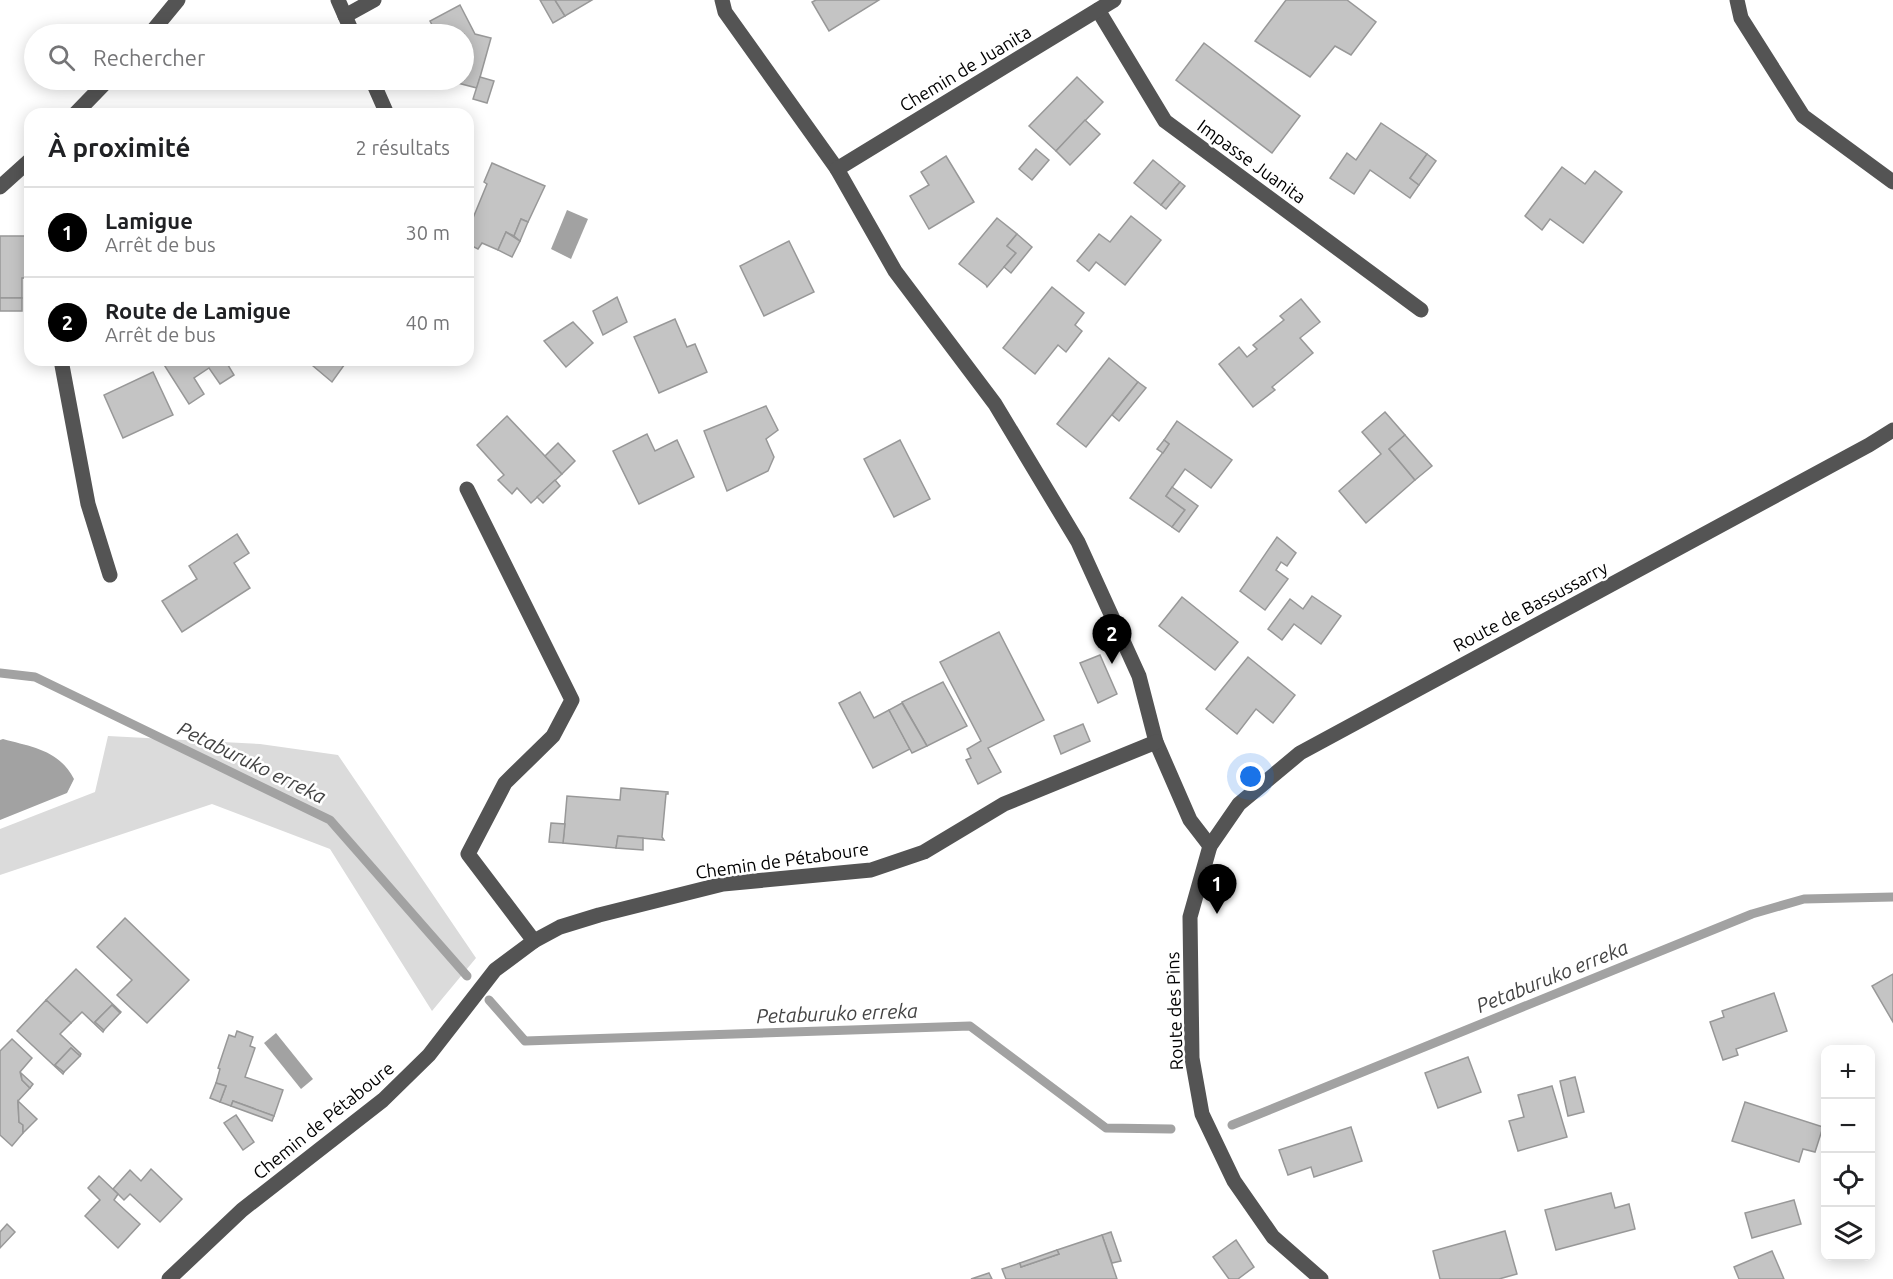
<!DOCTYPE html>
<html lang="fr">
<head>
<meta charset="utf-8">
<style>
  :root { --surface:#fff; --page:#f2f2f2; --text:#202124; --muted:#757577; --line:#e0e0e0; --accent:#000 }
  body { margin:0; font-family:Ubuntu,sans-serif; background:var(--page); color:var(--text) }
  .controls { position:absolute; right:18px; bottom:18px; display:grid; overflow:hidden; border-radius:12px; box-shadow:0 3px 15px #0003 }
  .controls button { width:54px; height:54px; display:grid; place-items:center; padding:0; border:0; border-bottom:2px solid var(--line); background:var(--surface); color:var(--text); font:30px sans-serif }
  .you { position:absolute; left:1251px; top:777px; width:21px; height:21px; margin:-15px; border:4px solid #fff; border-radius:50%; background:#1a73e8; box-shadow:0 0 0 9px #1a73e833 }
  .badge { display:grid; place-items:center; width:39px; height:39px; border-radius:50%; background:var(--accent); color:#fff; font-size:20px; font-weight:700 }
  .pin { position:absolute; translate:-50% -50px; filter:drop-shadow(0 2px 3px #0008) }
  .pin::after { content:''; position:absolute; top:32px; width:21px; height:18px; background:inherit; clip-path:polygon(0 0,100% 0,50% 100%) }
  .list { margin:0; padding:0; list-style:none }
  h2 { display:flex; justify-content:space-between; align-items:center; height:78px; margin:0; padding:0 24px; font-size:26px }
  h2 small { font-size:20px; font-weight:400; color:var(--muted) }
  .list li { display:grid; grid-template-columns:39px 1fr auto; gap:18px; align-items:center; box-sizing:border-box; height:90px; padding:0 24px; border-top:2px solid var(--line) }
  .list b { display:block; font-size:22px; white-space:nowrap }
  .list p { margin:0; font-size:20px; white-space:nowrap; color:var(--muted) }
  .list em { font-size:20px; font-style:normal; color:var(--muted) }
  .icon { flex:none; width:33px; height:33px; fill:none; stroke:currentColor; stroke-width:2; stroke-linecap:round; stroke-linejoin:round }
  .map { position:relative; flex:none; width:1893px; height:1279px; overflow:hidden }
  .search { position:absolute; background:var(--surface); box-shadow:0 3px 15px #0003; left:24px; top:24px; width:450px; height:66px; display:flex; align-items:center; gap:15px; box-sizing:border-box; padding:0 21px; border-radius:33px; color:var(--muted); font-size:22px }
  .panel { position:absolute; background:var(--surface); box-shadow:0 3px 15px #0003; left:24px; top:108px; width:450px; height:258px; border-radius:18px }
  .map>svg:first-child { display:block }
  .green { fill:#dbdbdb }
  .water { fill:#a2a2a2 }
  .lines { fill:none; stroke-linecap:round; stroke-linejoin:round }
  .stream { stroke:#a2a2a2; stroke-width:9 }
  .building { fill:#c4c4c4; stroke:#989898; stroke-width:1.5 }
  .minor { stroke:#545454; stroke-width:15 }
  .labels { text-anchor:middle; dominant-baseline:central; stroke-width:5; stroke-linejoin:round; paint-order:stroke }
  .street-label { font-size:18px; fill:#000; stroke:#fff }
  .water-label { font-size:20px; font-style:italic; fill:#434343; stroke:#fff }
</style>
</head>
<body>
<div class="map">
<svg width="1893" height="1279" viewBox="0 0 1893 1279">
  <rect width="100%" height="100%" fill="#fff"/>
  <path class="green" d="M 108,736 L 260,744 L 338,755 L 476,958 L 432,1011 L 330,849 L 212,804 L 0,875 L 0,829 L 95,792 Z"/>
  <g class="water">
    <path d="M 567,210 L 588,219 L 571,259 L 551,249 Z"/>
    <path d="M 3,739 C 32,747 59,750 74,779 L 67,793 L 0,820 L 0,740 Z"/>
    <path d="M 276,1033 L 313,1079 L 301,1089 L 264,1043 Z"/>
  </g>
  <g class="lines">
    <g class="stream">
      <path d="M 0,673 L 35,677 L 330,820 L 467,976"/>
      <path d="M 489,1000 L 525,1041 L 970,1026 L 1106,1128 L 1171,1129"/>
      <path d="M 1232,1125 L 1752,914 L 1804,899 L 1893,897"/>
    </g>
  </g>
  <g class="building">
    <path d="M 540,0 L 555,0 L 565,16 L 553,23 Z"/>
    <path d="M 555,0 L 592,0 L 565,16 Z"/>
    <path d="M 816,0 L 879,0 L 829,31 L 812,2 Z"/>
    <path d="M 1286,0 L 1347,0 L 1376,22 L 1351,55 L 1335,46 L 1310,77 L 1255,41 Z"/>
    <path d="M 460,5 L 475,34 L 491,38 L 477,88 L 446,80 L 464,80 L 464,34 L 437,34 L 430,21 Z"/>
    <path d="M 1204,43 L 1300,116 L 1272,153 L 1176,80 Z"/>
    <path d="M 480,77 L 494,81 L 487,103 L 473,99 Z"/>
    <path d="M 1077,77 L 1103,102 L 1056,151 L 1029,126 Z"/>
    <path d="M 1085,120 L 1100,134 L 1070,165 L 1056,151 Z"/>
    <path d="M 1381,123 L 1427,154 L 1410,178 L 1419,185 L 1410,198 L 1370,170 L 1354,194 L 1330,178 L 1347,153 L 1356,160 Z"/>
    <path d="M 1036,149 L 1049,160 L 1032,180 L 1019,169 Z"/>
    <path d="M 1427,154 L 1436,161 L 1419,185 L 1410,178 Z"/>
    <path d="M 946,156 L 974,202 L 929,229 L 910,196 L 929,185 L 921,172 Z"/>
    <path d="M 1153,160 L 1180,182 L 1161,205 L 1134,183 Z"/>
    <path d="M 492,163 L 545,186 L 528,222 L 521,219 L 514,236 L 506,232 L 498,250 L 482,243 L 478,249 L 468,244 L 468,216 L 473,218 L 487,184 L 484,182 Z"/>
    <path d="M 1562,167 L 1585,184 L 1595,171 L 1622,192 L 1583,243 L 1550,219 L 1542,230 L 1525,216 Z"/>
    <path d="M 1180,182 L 1185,186 L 1166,209 L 1161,205 Z"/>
    <path d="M 1131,216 L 1161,240 L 1125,285 L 1096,262 L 1089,271 L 1077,261 L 1099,234 L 1110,242 Z"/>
    <path d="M 997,218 L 1017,234 L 1007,246 L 1016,253 L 987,287 L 986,285 L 959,264 Z"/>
    <path d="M 521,219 L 528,222 L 520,241 L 514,236 Z"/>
    <path d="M 506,232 L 520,241 L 512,257 L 498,250 Z"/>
    <path d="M 1017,234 L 1032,247 L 1011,273 L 1004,267 L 1016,253 L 1007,246 Z"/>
    <path d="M 0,236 L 30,236 L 30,278 L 22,278 L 22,298 L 0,298 Z"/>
    <path d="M 789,241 L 814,292 L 764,316 L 740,266 Z"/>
    <path d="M 1052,287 L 1084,313 L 1075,325 L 1082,331 L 1066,352 L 1058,345 L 1035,374 L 1003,348 Z"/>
    <path d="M 617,297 L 627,322 L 603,335 L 593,311 Z"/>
    <rect x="0" y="298" width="22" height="13"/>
    <path d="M 1301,299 L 1320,322 L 1300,338 L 1313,353 L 1272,387 L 1275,390 L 1253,407 L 1219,364 L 1239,347 L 1247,357 L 1257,349 L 1253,345 L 1284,320 L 1280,316 Z"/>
    <path d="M 675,319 L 687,347 L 695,344 L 707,372 L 659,393 L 634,337 Z"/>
    <path d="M 573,322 L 593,343 L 566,367 L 544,341 Z"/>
    <path d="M 1109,358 L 1138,382 L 1086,447 L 1057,424 Z"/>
    <path d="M 161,360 L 225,360 L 234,375 L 220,384 L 209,368 L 194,378 L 204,394 L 189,404 Z"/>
    <path d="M 306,360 L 346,360 L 347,361 L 332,382 Z"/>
    <path d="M 153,372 L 173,415 L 123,438 L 104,395 Z"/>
    <path d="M 1138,382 L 1146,388 L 1119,421 L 1112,415 Z"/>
    <path d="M 766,406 L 778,430 L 766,439 L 774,457 L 768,471 L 727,491 L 704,431 Z"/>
    <path d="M 1385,412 L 1405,435 L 1389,449 L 1415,480 L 1366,523 L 1339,491 L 1381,454 L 1362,432 Z"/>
    <path d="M 507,416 L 562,474 L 531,503 L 517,488 L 512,494 L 498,480 L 504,475 L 477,445 Z"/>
    <path d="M 1177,421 L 1232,460 L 1211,488 L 1185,469 L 1166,496 L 1185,510 L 1172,527 L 1130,498 L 1169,444 L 1164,440 Z"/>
    <path d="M 647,434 L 655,451 L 677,440 L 694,477 L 639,504 L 613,451 Z"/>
    <path d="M 1405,435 L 1432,466 L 1415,480 L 1389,449 Z"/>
    <path d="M 900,440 L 930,499 L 894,517 L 864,459 Z"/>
    <path d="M 1164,440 L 1169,444 L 1163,453 L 1157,449 Z"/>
    <path d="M 558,443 L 575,461 L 562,474 L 545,456 Z"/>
    <path d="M 555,480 L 560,486 L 543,503 L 537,497 Z"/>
    <path d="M 1172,487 L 1198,506 L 1179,532 L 1172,527 L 1185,510 L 1166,496 Z"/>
    <path d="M 237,534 L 249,553 L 234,563 L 250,588 L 182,632 L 162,601 L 197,579 L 189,566 Z"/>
    <path d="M 1277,537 L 1296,553 L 1287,566 L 1281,562 L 1276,570 L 1288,579 L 1265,610 L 1240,591 Z"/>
    <path d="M 1312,596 L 1341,616 L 1321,644 L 1294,624 L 1282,640 L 1268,629 L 1290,599 L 1303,609 Z"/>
    <path d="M 1182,597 L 1238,642 L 1215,670 L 1159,626 Z"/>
    <path d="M 999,632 L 1044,720 L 988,748 L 1001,772 L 978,784 L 966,760 L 971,758 L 967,749 L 981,741 L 940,662 Z"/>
    <path d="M 1100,655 L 1117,694 L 1098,703 L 1080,663 Z"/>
    <path d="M 1248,657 L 1295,695 L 1273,723 L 1256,709 L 1237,734 L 1206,709 Z"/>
    <path d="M 943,682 L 967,726 L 927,746 L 902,702 Z"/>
    <path d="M 860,692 L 874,718 L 889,710 L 910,749 L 873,768 L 839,703 Z"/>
    <path d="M 902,703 L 927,746 L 912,753 L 889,710 Z"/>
    <path d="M 1083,724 L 1090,741 L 1061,754 L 1054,736 Z"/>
    <path d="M 621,788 L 668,792 L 668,794 L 666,794 L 662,837 L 664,840 L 618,836 L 616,848 L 563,843 L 567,796 L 620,800 Z"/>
    <path d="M 551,823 L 565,824 L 563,843 L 549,842 Z"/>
    <path d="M 618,836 L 643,838 L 643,850 L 616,848 Z"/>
    <path d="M 125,918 L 189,980 L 147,1023 L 117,995 L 132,980 L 97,947 Z"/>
    <path d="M 76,969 L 121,1012 L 120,1013 L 112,1005 L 95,1022 L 104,1030 L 103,1032 L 82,1012 L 71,1023 L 46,1000 Z"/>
    <path d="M 1893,974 L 1893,1022 L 1872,986 Z"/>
    <path d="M 1774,993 L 1787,1031 L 1736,1049 L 1738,1055 L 1723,1060 L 1710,1022 L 1724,1017 L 1722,1011 Z"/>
    <path d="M 46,1000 L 71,1023 L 60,1034 L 81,1054 L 80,1056 L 71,1048 L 55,1065 L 64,1072 L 63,1074 L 17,1031 Z"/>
    <path d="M 112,1005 L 120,1013 L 104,1030 L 95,1022 Z"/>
    <path d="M 237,1031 L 253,1037 L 250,1046 L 255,1048 L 245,1077 L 283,1090 L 274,1116 L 233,1101 L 231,1106 L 220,1102 L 226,1086 L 216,1083 L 220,1069 L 218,1068 L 229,1035 L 235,1037 Z"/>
    <path d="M 12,1039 L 32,1058 L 20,1072 L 22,1080 L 30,1088 L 18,1101 L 19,1122 L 23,1125 L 23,1133 L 12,1146 L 0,1135 L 0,1051 Z"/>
    <path d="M 71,1048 L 80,1056 L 64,1072 L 55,1065 Z"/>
    <path d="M 1468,1057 L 1481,1092 L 1438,1108 L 1425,1073 Z"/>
    <path d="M 21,1073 L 33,1084 L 30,1088 L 22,1080 Z"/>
    <path d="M 1575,1077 L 1584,1112 L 1568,1116 L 1560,1081 Z"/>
    <path d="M 216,1083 L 226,1086 L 220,1102 L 210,1098 Z"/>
    <path d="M 1552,1086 L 1567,1137 L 1518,1151 L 1509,1121 L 1524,1117 L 1518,1095 Z"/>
    <path d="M 18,1101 L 37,1119 L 23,1133 L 23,1125 L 19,1122 Z"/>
    <path d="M 233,1101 L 274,1116 L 272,1121 L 231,1106 Z"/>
    <path d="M 1745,1102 L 1823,1127 L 1815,1152 L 1803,1149 L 1799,1162 L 1732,1141 Z"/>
    <path d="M 236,1115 L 254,1142 L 243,1150 L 224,1123 Z"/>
    <path d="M 1351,1127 L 1362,1161 L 1314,1177 L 1311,1167 L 1288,1175 L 1279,1150 Z"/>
    <path d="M 151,1169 L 182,1199 L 160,1222 L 130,1194 L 124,1200 L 113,1189 L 130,1170 L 141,1181 Z"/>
    <path d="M 99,1176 L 118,1194 L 114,1200 L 140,1224 L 118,1248 L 85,1216 L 100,1200 L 88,1188 Z"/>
    <path d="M 1611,1193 L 1615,1208 L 1629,1204 L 1635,1229 L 1556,1250 L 1545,1210 Z"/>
    <path d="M 1794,1200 L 1801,1224 L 1752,1238 L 1745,1213 Z"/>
    <path d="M 7,1224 L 15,1232 L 0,1248 L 0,1232 Z"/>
    <path d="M 1505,1231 L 1517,1274 L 1499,1279 L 1440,1279 L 1433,1251 Z"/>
    <path d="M 1111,1232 L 1121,1261 L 1112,1263 L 1102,1235 Z"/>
    <path d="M 1102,1235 L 1117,1279 L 1006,1279 L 1002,1269 L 1020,1263 L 1021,1267 L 1059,1254 L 1057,1250 Z"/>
    <path d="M 1236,1240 L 1254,1267 L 1238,1279 L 1229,1279 L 1213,1257 Z"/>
    <path d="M 1057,1250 L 1059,1254 L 1021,1267 L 1020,1263 Z"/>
    <path d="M 1772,1251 L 1784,1279 L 1739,1279 L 1734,1267 Z"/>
    <path d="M 989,1273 L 992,1279 L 971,1279 Z"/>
  </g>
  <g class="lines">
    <g class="minor">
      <path d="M 338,0 L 353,34"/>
      <path d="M 722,0 L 725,12 L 837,169 L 895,271 L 995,404 L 1078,542 L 1139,676 L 1156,742 L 1190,820 L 1210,846"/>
      <path d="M 1737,0 L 1741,18 L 1803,116 L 1893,182"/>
      <path d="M 1098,10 L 1165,121 L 1421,310"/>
      <path d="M 345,16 L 374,0"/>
      <path d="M 150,34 L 178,0"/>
      <path d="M 372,80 L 387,114"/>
      <path d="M 75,114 L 108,80"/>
      <path d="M 837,169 L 1114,0"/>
      <path d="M 0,187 L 30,160"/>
      <path d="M 61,360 L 88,504 L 110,575"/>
      <path d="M 467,489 L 572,700 L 553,736 L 505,783 L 468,854 L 534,941"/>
      <path d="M 169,1279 L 242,1210 L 383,1100 L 429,1055 L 495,970 L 534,941 L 560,927 L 599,915 L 723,884 L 871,870 L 924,852 L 1004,804 L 1156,742"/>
      <path d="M 1321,1279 L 1273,1237 L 1234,1181 L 1202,1114 L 1192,1058 L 1190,917 L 1210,846 L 1239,804 L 1300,753 L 1869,445 L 1893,430"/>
    </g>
  </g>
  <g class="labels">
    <g class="street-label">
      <text transform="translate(965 68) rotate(-31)">Chemin de Juanita</text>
      <text transform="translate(1252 161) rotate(36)">Impasse Juanita</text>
      <text transform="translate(1530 606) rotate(-28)">Route de Bassussarry</text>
      <text transform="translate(782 860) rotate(-8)">Chemin de Pétaboure</text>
      <text transform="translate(1174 1011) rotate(-92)">Route des Pins</text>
      <text transform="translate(323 1120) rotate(-39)">Chemin de Pétaboure</text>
    </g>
    <g class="water-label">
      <text transform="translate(252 762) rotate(26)">Petaburuko erreka</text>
      <text transform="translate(1552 976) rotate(-22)">Petaburuko erreka</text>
      <text transform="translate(837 1013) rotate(-2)">Petaburuko erreka</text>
    </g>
  </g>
</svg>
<div class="controls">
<button>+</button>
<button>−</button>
<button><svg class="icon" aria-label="locate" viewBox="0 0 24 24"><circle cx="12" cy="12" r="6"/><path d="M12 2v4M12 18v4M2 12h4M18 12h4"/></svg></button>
<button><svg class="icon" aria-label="layers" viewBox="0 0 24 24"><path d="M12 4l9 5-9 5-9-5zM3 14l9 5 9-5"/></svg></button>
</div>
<div class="you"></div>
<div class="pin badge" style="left:1217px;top:914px">1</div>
<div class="pin badge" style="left:1112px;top:664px">2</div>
<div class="search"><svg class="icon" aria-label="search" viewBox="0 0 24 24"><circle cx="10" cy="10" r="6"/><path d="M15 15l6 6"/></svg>Rechercher</div>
<section class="panel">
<h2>À proximité<small>2 résultats</small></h2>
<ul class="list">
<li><span class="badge">1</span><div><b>Lamigue</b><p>Arrêt de bus</p></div><em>30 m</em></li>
<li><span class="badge">2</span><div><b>Route de Lamigue</b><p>Arrêt de bus</p></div><em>40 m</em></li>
</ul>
</section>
</div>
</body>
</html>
